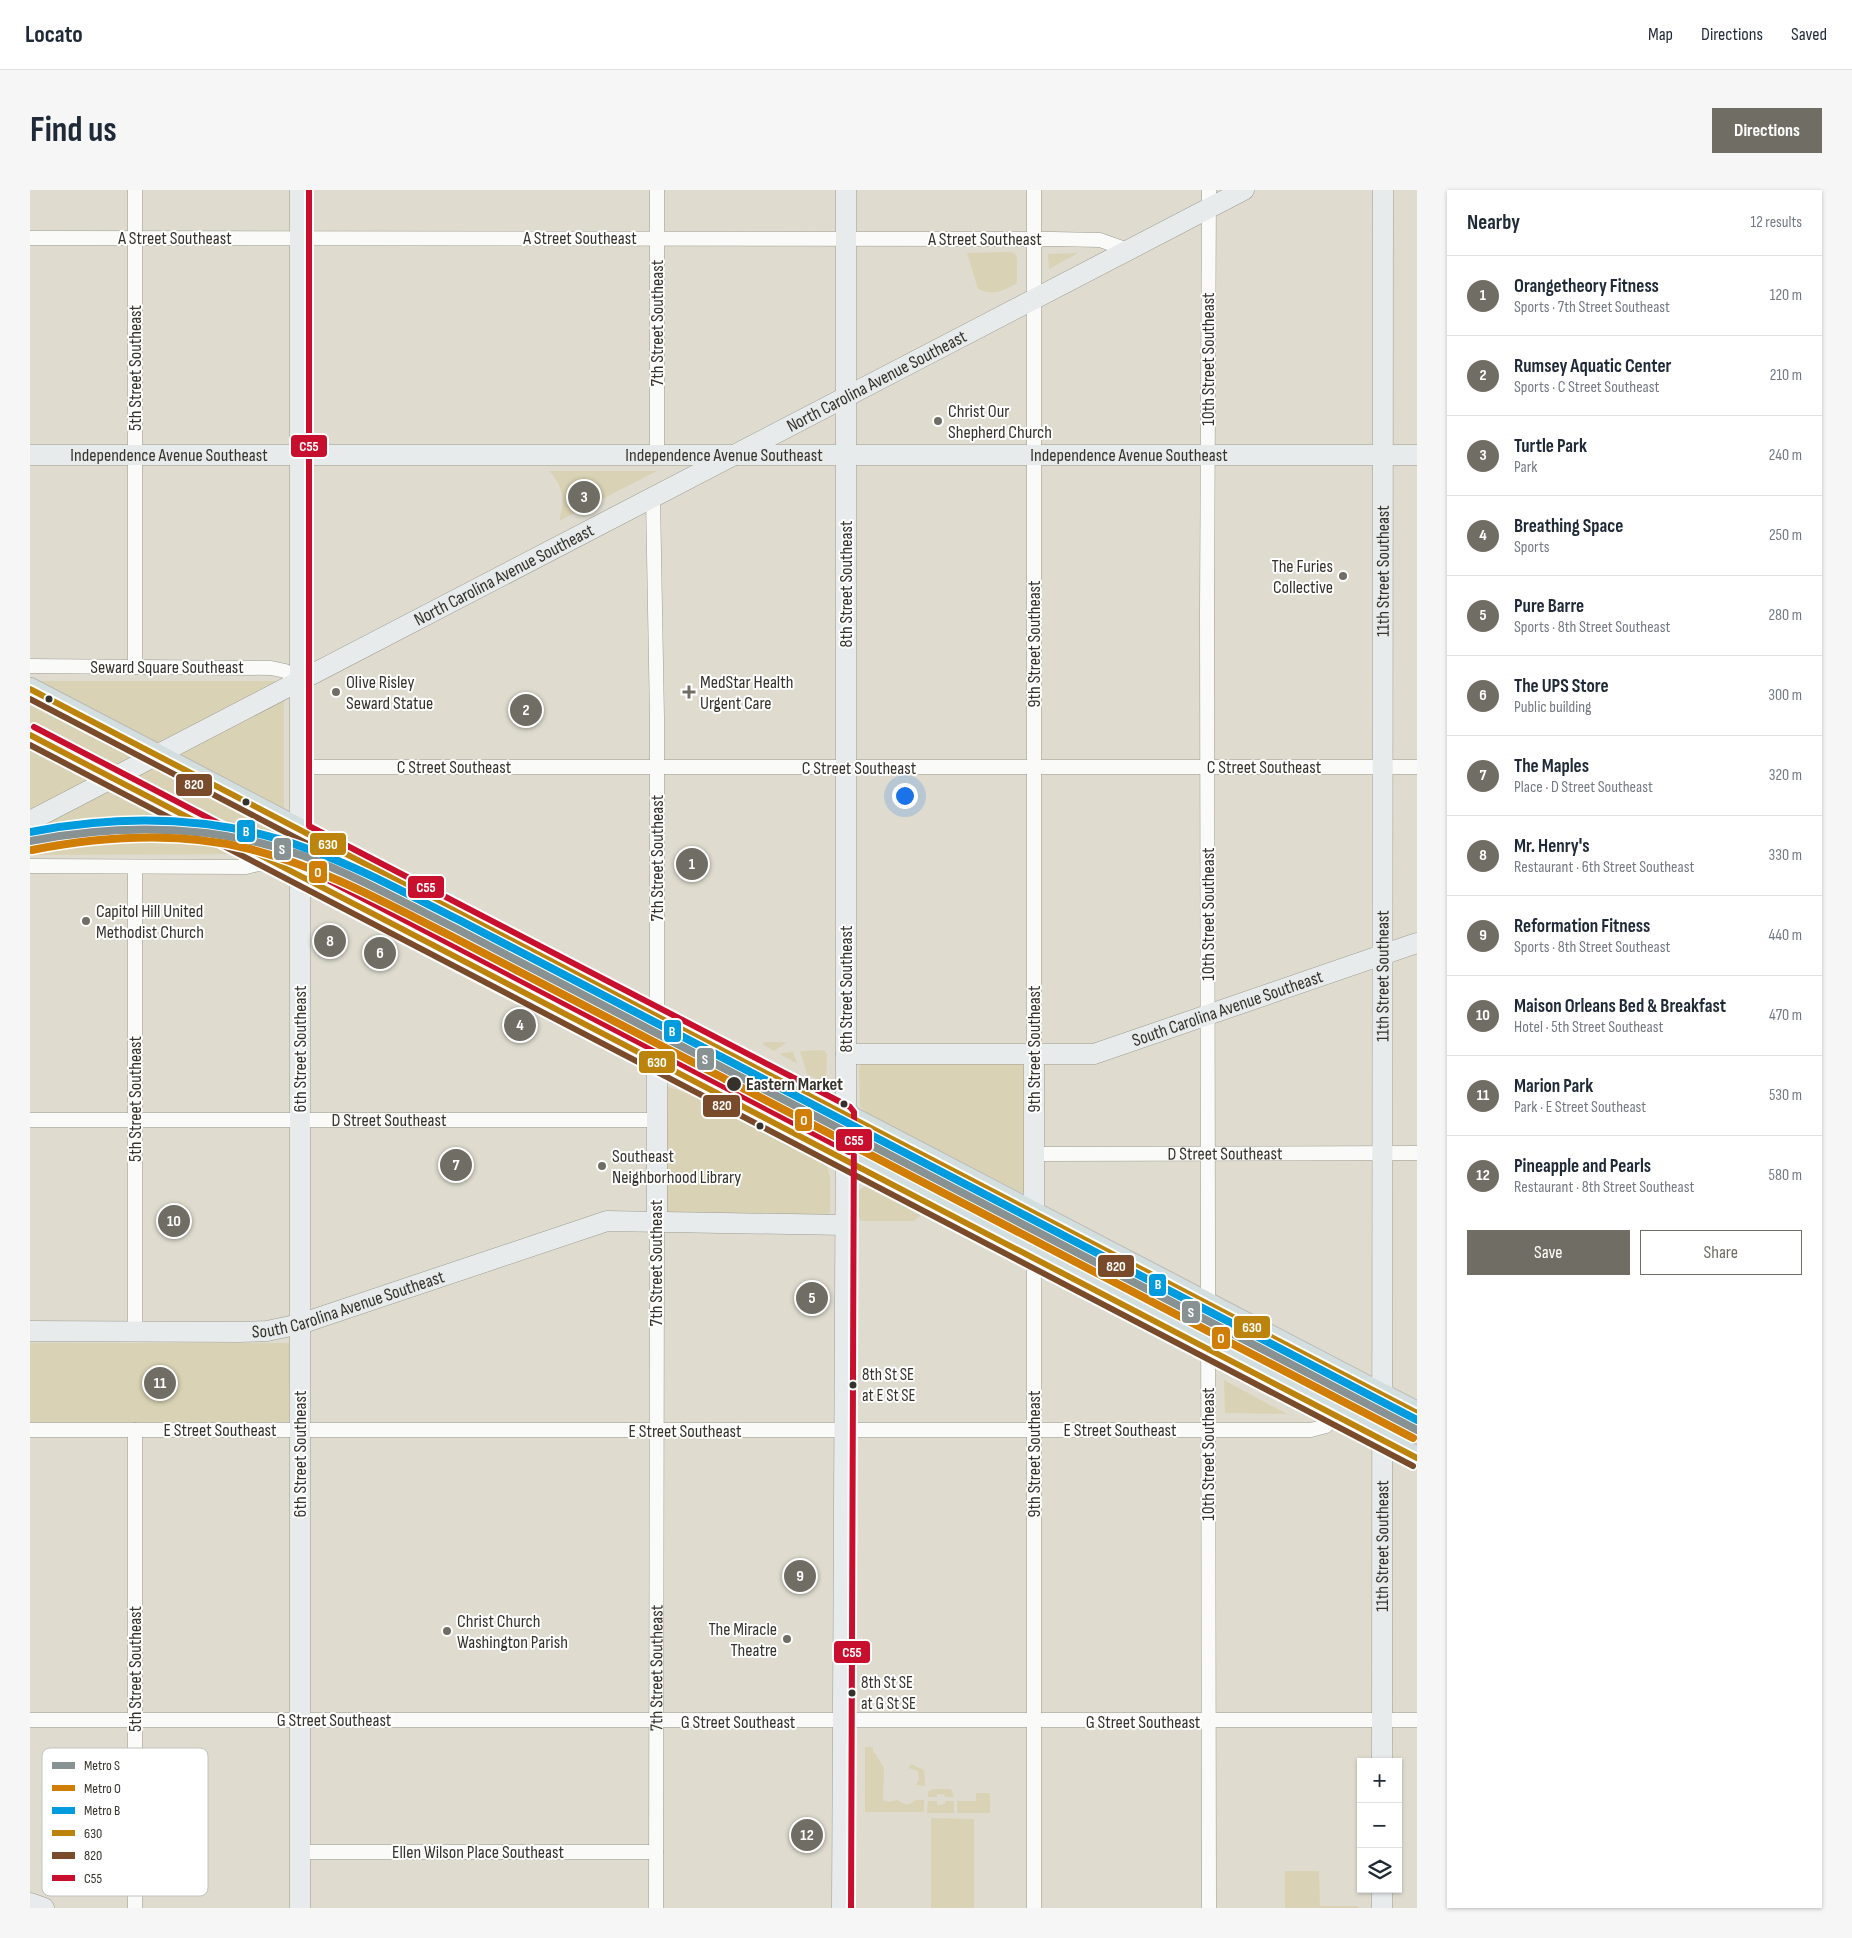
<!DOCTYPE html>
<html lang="en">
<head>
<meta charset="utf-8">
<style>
  :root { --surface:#fff; --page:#f6f6f7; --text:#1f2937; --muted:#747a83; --line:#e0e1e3; --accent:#706e64 }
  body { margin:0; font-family:"Sofia Sans Condensed",sans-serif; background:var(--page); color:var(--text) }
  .controls { position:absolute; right:15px; bottom:15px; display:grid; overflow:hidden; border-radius:0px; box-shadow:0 1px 4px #0004 }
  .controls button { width:45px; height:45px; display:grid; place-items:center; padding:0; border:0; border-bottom:1px solid var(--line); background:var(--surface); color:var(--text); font:25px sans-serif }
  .you { position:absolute; left:874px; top:605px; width:18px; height:18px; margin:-12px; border:4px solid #fff; border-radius:50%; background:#1a73e8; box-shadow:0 0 0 8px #1a73e833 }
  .badge { display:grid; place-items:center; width:32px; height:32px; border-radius:50%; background:var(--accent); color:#fff; font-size:16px; font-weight:700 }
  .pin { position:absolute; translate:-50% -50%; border:2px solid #fff; box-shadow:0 1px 5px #0006 }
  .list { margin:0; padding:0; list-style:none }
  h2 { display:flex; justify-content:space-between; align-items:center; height:65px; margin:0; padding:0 20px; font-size:21px }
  h2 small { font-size:16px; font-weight:400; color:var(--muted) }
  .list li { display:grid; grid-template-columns:32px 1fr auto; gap:15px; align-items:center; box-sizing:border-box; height:80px; padding:0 20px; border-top:1px solid var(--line) }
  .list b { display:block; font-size:19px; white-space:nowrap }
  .list p { margin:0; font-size:16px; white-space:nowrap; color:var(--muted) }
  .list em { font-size:16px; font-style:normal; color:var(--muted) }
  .actions { display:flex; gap:10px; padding:15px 20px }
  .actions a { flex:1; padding:11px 0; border:1px solid var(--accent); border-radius:0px; text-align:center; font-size:18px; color:var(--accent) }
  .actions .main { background:var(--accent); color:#fff }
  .icon { flex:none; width:28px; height:28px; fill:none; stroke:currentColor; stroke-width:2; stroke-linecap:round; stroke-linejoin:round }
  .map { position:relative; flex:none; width:1387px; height:1718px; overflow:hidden; border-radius:0px }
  header { display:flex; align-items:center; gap:30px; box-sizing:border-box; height:70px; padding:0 25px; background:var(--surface); border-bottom:1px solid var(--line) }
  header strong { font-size:24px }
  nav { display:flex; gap:28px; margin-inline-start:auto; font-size:18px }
  .intro { display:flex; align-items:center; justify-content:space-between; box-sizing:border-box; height:120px; padding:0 30px }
  h1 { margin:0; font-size:35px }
  .button { padding:12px 22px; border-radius:0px; background:var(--accent); color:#fff; font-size:18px; font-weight:700 }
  main { display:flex; gap:30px; padding:0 30px }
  aside { flex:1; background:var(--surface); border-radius:0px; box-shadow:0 1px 4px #0004 }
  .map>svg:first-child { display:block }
  .green { fill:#d9d2b4 }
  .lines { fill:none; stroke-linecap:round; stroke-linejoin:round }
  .street-casing { stroke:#9e9c92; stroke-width:15 }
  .secondary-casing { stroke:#9e9c92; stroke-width:21 }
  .primary-casing { stroke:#bcbab4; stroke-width:24 }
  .street { stroke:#fafaf8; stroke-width:14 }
  .secondary { stroke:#e7ebeb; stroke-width:20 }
  .primary { stroke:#d3dede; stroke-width:22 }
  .bus-1-casing { stroke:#fff; stroke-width:10 }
  .bus-2-casing { stroke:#fff; stroke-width:10 }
  .bus-3-casing { stroke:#fff; stroke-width:10 }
  .bus-1 { stroke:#bc830d; stroke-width:6 }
  .bus-2 { stroke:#7a4b2a; stroke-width:6 }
  .bus-3 { stroke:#c8102e; stroke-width:6 }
  .metro-1-casing { stroke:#fff; stroke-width:11 }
  .metro-2-casing { stroke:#fff; stroke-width:11 }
  .metro-3-casing { stroke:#fff; stroke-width:11 }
  .metro-1 { stroke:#889292; stroke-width:8 }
  .metro-2 { stroke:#d17e06; stroke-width:8 }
  .metro-3 { stroke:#009cde; stroke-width:8 }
  .poi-dot { fill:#706e64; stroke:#fff; stroke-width:2 }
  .bus-dot { fill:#34322a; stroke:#fff; stroke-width:2 }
  .labels { text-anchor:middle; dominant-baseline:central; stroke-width:4; stroke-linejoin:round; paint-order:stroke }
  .bus-label { font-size:17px; fill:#34322a; stroke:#fff; text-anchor:start }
  .street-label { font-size:18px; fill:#34322a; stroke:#fff }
  .poi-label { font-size:18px; fill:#34322a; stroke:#fff; text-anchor:start }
  .stop-label { font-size:18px; font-weight:bold; fill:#34322a; stroke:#fff; text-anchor:start }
  .key { fill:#fff; stroke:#c2c2bf; stroke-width:1 }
  .key-label { font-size:14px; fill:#34322a }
  .line-badge { stroke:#fff; stroke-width:2 }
  .badge-label { font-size:14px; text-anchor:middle; font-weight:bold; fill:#fff }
</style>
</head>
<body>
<header>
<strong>Locato</strong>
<nav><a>Map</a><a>Directions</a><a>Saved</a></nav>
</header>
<div class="intro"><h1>Find us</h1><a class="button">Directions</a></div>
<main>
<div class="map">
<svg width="1387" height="1718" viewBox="0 0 1387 1718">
  <rect width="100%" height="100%" fill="#dfdccf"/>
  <g class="green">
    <path d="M 981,62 L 985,64 L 987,68 L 987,93 C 973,101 964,106 948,99 L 937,63 Z"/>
    <path d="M 1048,63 L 1019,79 L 1018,64 Z"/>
    <path d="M 519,281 L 627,281 L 529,331 C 535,312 534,296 519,281 Z"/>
    <path d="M 0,491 L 254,491 L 254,664 L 0,665 Z"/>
    <path d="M 289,661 L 607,827 L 607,853 L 289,687 Z"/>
    <path d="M 646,847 L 791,923 L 790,949 L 646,874 Z"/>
    <path d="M 734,852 L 754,852 L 756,853 L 744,861 L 732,854 Z"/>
    <path d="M 794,860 L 797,864 L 796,894 L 777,884 L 770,861 Z"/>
    <path d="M 763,862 L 767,874 L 750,864 L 752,863 Z"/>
    <path d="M 988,871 L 993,875 L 995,882 L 995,1001 L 992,1003 L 838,924 L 830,916 L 829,878 L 832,872 Z"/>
    <path d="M 638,897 L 658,903 L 797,976 L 800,987 L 800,1022 L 797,1025 L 636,1023 Z"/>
    <path d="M 836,946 L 988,1025 L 988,1052 L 836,973 Z"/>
    <path d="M 836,996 L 890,1025 L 889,1027 L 884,1031 L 831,1031 L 828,1026 L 828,1001 Z"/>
    <path d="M 1019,1042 L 1164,1117 L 1162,1143 L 1020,1069 Z"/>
    <path d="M 1194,1133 L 1328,1203 L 1328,1229 L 1193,1159 Z"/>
    <rect x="0" y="1153" width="259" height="79"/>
    <path d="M 1194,1190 L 1257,1224 L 1195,1223 Z"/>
    <path d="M 1376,1228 L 1387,1233 L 1387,1260 L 1376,1255 Z"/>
    <path d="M 835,1557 L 843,1557 L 843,1563 L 845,1563 L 854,1578 L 853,1610 L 859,1612 L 867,1610 L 877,1615 L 886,1610 L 894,1610 L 894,1622 L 835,1622 Z"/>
    <path d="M 881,1574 L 894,1580 L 895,1596 L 886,1595 L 889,1589 L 888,1581 L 879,1578 Z"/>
    <path d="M 903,1599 L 921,1599 L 924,1607 L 915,1607 L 914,1604 L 907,1604 L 907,1607 L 898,1607 L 898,1602 Z"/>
    <path d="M 946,1603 L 960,1603 L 960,1623 L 927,1623 L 927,1611 L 946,1611 Z"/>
    <path d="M 898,1611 L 907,1611 L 907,1615 L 915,1614 L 915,1611 L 924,1611 L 924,1623 L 897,1623 Z"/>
    <path d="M 901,1628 L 944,1629 L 944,1718 L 901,1718 Z"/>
    <path d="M 1255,1681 L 1289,1681 L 1290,1716 L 1328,1716 L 1328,1718 L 1255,1718 Z"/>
  </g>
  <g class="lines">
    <g class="street-casing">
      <g id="street">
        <path d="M 105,0 L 105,477"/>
        <path d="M 0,48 L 1023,49 L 1070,50 L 1098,60"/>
        <path d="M 627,265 L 627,0"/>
        <path d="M 623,308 L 627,528 L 627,827"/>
        <path d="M 0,476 L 241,478 L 255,481 L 270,490"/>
        <path d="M 270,577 L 1387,577"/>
        <path d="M 0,676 L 216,677 L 241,671"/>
        <path d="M 1004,864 L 1004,0"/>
        <path id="s1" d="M 0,930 L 626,930"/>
        <path id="s2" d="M 1004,964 L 1387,963"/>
        <path d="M 1004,1068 L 1004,1718"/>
        <path d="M 105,1141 L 105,677"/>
        <path d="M 0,1240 L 1281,1240 L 1296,1236 L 1306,1225"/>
        <path d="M 0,1530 L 1387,1530"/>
        <path d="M 270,1662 L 626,1662"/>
        <path d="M 105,1718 L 105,1240"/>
        <path id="s3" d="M 626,1718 L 627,1032"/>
        <path d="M 1179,1718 L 1177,423 L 1179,0"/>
      </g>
    </g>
    <g class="secondary-casing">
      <g id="secondary">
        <path id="s4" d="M 0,265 L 1387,265"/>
        <path id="s5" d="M 0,631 L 1214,0"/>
        <path id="s6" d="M 816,864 L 1064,864 L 1387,753"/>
        <path d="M 1004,864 L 1004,1068"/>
        <path d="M 627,1032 L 627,827"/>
        <path id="s7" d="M 0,1141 L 209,1142 L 237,1141 L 270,1134 L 577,1031 L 814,1035"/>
        <path id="s8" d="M 1352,1572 L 1353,0"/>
        <path d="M 1352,1699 L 1352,1718"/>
        <path d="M 0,1713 L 14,1718"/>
        <path d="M 270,1718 L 270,0"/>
        <path d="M 812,1718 L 816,912 L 816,0"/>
      </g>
    </g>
    <g class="primary-casing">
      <g id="primary">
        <path d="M 0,499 L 1387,1223"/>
        <path d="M 0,545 L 1387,1268"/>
        <path d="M 220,659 L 244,654 L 270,641"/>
      </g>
    </g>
    <use href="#street" class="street"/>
    <use href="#secondary" class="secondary"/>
    <use href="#primary" class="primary"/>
    <g class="bus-1-casing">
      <g id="bus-1">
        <path d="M 0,499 L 1387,1223"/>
        <path d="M 0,545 L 1387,1268"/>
      </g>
    </g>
    <g class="bus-2-casing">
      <g id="bus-2">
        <path d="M 0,509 L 1383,1231"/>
        <path d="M 0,555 L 1383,1276"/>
      </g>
    </g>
    <g class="bus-3-casing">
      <g id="bus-3">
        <path d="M 279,0 L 279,636 L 820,917 L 824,922 L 821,1718"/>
        <path d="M 4,537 L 819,962"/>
      </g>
    </g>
    <use href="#bus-1" class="bus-1"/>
    <use href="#bus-2" class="bus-2"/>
    <use href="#bus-3" class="bus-3"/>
    <g class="metro-1-casing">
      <path id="metro-1" d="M 0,651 C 93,633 184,634 274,666 C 326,686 375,713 425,738 L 1387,1240"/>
    </g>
    <g class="metro-2-casing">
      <path id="metro-2" d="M 2,660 C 74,646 148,641 220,659 C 291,677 356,713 421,746 L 1383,1248"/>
    </g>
    <g class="metro-3-casing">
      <path id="metro-3" d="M 0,642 C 94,624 187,625 278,659 C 330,678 379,705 429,730 L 1387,1230"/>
    </g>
    <use href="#metro-1" class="metro-1"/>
    <use href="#metro-2" class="metro-2"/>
    <use href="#metro-3" class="metro-3"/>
  </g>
  <g class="poi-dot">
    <circle cx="908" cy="231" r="5"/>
    <circle cx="1313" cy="386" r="5"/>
    <circle cx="306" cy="502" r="5"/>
    <path d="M656.5 494.5h5v5h5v5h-5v5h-5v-5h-5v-5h5z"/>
    <circle cx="56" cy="731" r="5"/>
    <circle cx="572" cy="976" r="5"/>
    <circle cx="417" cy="1441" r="5"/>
    <circle cx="757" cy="1449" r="5"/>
  </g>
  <g class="bus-dot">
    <circle cx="19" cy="509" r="4.5"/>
    <circle cx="216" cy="612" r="4.5"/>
    <circle cx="704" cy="894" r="8"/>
    <circle cx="814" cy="914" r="4.5"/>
    <circle cx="730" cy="936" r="4.5"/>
    <circle cx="823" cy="1195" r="4.5"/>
    <circle cx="822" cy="1503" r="4.5"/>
  </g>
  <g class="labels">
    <g class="bus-label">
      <text x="832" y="1185">8th St SE<tspan x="832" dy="21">at E St SE</tspan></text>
      <text x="831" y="1493">8th St SE<tspan x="831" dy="21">at G St SE</tspan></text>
    </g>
    <g class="street-label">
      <text x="145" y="48">A Street Southeast</text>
      <text x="550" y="48">A Street Southeast</text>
      <text x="955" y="49">A Street Southeast</text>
      <text transform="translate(627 133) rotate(-90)">7th Street Southeast</text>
      <text transform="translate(1178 169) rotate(-90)">10th Street Southeast</text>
      <text transform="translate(105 178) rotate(-90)">5th Street Southeast</text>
      <text stroke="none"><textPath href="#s5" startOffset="954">North Carolina Avenue Southeast</textPath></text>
      <text stroke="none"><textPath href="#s4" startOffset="139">Independence Avenue Southeast</textPath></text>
      <text stroke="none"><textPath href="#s4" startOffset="694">Independence Avenue Southeast</textPath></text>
      <text stroke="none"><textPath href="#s4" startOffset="1099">Independence Avenue Southeast</textPath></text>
      <text stroke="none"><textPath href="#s8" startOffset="1191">11th Street Southeast</textPath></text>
      <text stroke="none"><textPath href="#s5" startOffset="534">North Carolina Avenue Southeast</textPath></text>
      <text transform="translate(816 394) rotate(-90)">8th Street Southeast</text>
      <text transform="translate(1004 454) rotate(-90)">9th Street Southeast</text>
      <text x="137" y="477">Seward Square Southeast</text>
      <text x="424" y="577">C Street Southeast</text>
      <text x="1234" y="577">C Street Southeast</text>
      <text x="829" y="578">C Street Southeast</text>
      <text transform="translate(627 668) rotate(-90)">7th Street Southeast</text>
      <text transform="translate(1178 724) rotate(-90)">10th Street Southeast</text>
      <text stroke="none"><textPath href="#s8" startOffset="786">11th Street Southeast</textPath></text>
      <text transform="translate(816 799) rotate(-90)">8th Street Southeast</text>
      <text stroke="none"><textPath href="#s6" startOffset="389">South Carolina Avenue Southeast</textPath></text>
      <text transform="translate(270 859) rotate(-90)">6th Street Southeast</text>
      <text transform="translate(1004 859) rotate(-90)">9th Street Southeast</text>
      <text transform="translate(105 909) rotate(-90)">5th Street Southeast</text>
      <text stroke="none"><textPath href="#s1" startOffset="359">D Street Southeast</textPath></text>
      <text stroke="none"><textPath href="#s2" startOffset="191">D Street Southeast</textPath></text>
      <text transform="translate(626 1073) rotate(-90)">7th Street Southeast</text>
      <text stroke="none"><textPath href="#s7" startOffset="322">South Carolina Avenue Southeast</textPath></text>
      <text x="190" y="1240">E Street Southeast</text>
      <text x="1090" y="1240">E Street Southeast</text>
      <text x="655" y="1241">E Street Southeast</text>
      <text transform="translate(270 1264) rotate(-90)">6th Street Southeast</text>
      <text transform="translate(1004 1264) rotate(-90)">9th Street Southeast</text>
      <text transform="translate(1178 1264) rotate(-90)">10th Street Southeast</text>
      <text stroke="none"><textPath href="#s8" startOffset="216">11th Street Southeast</textPath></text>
      <text stroke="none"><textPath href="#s3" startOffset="240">7th Street Southeast</textPath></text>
      <text transform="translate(105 1479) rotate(-90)">5th Street Southeast</text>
      <text x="304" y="1530">G Street Southeast</text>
      <text x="708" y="1532">G Street Southeast</text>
      <text x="1113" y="1532">G Street Southeast</text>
      <text x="448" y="1662">Ellen Wilson Place Southeast</text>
    </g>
    <g class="poi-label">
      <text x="918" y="221">Christ Our<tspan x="918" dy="21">Shepherd Church</tspan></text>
      <text x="1303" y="376" text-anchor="end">The Furies<tspan x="1303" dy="21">Collective</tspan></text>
      <text x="316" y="492">Olive Risley<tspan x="316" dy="21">Seward Statue</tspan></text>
      <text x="670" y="492">MedStar Health<tspan x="670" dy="21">Urgent Care</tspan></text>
      <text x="66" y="721">Capitol Hill United<tspan x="66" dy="21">Methodist Church</tspan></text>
      <text x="582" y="966">Southeast<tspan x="582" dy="21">Neighborhood Library</tspan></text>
      <text x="427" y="1431">Christ Church<tspan x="427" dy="21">Washington Parish</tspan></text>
      <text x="747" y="1439" text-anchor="end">The Miracle<tspan x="747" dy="21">Theatre</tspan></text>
    </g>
    <g class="stop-label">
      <text x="716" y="894">Eastern Market</text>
    </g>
  </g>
  <rect x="12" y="1558" width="166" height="148" rx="8" class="key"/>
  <rect x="22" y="1572" width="23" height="7" fill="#889292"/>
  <rect x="22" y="1595" width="23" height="6" fill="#d17e06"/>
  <rect x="22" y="1617" width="23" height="7" fill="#009cde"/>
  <rect x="22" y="1640" width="23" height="6" fill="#bc830d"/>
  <rect x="22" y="1662" width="23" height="7" fill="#7a4b2a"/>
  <rect x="22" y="1685" width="23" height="6" fill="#c8102e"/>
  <g class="key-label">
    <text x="54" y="1580">Metro S</text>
    <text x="54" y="1603">Metro O</text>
    <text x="54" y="1625">Metro B</text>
    <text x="54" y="1648">630</text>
    <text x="54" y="1670">820</text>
    <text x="54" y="1693">C55</text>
  </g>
  <g class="line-badge">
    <rect x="260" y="244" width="38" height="24" rx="5" fill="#c8102e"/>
    <rect x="145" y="583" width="38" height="24" rx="5" fill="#7a4b2a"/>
    <rect x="206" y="629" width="20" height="24" rx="5" fill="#009cde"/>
    <rect x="279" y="642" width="38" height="24" rx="5" fill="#bc830d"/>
    <rect x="243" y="647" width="19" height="24" rx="5" fill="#889292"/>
    <rect x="278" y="670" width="20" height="24" rx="5" fill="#d17e06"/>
    <rect x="377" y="685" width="38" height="24" rx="5" fill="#c8102e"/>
    <rect x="633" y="829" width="19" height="24" rx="5" fill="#009cde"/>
    <rect x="666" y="857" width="19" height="24" rx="5" fill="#889292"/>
    <rect x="608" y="860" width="38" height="24" rx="5" fill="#bc830d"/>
    <rect x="672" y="904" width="39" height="24" rx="5" fill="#7a4b2a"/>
    <rect x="764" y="918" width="19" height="24" rx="5" fill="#d17e06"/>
    <rect x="805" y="938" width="38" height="24" rx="5" fill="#c8102e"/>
    <rect x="1067" y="1064" width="38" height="24" rx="5" fill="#7a4b2a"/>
    <rect x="1118" y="1083" width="19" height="24" rx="5" fill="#009cde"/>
    <rect x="1151" y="1110" width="20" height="24" rx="5" fill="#889292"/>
    <rect x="1203" y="1125" width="38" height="24" rx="5" fill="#bc830d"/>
    <rect x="1181" y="1136" width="20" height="24" rx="5" fill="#d17e06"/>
    <rect x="803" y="1450" width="38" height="24" rx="5" fill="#c8102e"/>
  </g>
  <g class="badge-label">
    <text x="279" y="261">C55</text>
    <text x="164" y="599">820</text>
    <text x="216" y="646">B</text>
    <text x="298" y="659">630</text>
    <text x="252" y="664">S</text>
    <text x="288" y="687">O</text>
    <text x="396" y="702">C55</text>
    <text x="642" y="846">B</text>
    <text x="675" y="874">S</text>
    <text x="627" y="877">630</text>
    <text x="692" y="920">820</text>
    <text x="774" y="935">O</text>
    <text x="824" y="955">C55</text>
    <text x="1086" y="1081">820</text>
    <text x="1128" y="1099">B</text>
    <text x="1161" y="1127">S</text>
    <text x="1222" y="1142">630</text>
    <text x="1191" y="1153">O</text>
    <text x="822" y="1467">C55</text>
  </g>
</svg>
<div class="controls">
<button>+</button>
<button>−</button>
<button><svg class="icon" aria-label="layers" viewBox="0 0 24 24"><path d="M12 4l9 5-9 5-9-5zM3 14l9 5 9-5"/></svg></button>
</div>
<div class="you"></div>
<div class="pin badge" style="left:662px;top:674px">1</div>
<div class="pin badge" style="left:496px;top:520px">2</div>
<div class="pin badge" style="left:554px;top:307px">3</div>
<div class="pin badge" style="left:490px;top:835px">4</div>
<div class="pin badge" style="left:782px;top:1108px">5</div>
<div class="pin badge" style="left:350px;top:763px">6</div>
<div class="pin badge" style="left:426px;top:975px">7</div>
<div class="pin badge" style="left:300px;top:751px">8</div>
<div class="pin badge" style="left:770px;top:1386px">9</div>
<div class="pin badge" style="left:144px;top:1031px">10</div>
<div class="pin badge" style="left:130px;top:1193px">11</div>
<div class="pin badge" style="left:777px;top:1645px">12</div>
</div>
<aside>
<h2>Nearby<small>12 results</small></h2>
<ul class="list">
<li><span class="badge">1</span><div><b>Orangetheory Fitness</b><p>Sports · 7th Street Southeast</p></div><em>120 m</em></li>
<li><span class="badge">2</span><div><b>Rumsey Aquatic Center</b><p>Sports · C Street Southeast</p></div><em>210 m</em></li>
<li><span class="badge">3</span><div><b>Turtle Park</b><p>Park</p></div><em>240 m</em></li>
<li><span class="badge">4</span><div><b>Breathing Space</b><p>Sports</p></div><em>250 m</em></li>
<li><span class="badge">5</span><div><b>Pure Barre</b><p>Sports · 8th Street Southeast</p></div><em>280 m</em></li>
<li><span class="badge">6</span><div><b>The UPS Store</b><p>Public building</p></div><em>300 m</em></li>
<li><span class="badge">7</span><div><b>The Maples</b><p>Place · D Street Southeast</p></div><em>320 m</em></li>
<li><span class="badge">8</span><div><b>Mr. Henry's</b><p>Restaurant · 6th Street Southeast</p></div><em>330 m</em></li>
<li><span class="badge">9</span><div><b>Reformation Fitness</b><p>Sports · 8th Street Southeast</p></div><em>440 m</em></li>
<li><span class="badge">10</span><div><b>Maison Orleans Bed &amp; Breakfast</b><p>Hotel · 5th Street Southeast</p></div><em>470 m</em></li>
<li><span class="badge">11</span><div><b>Marion Park</b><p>Park · E Street Southeast</p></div><em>530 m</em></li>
<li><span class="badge">12</span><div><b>Pineapple and Pearls</b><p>Restaurant · 8th Street Southeast</p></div><em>580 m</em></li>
</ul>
<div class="actions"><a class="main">Save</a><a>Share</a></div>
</aside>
</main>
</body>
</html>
